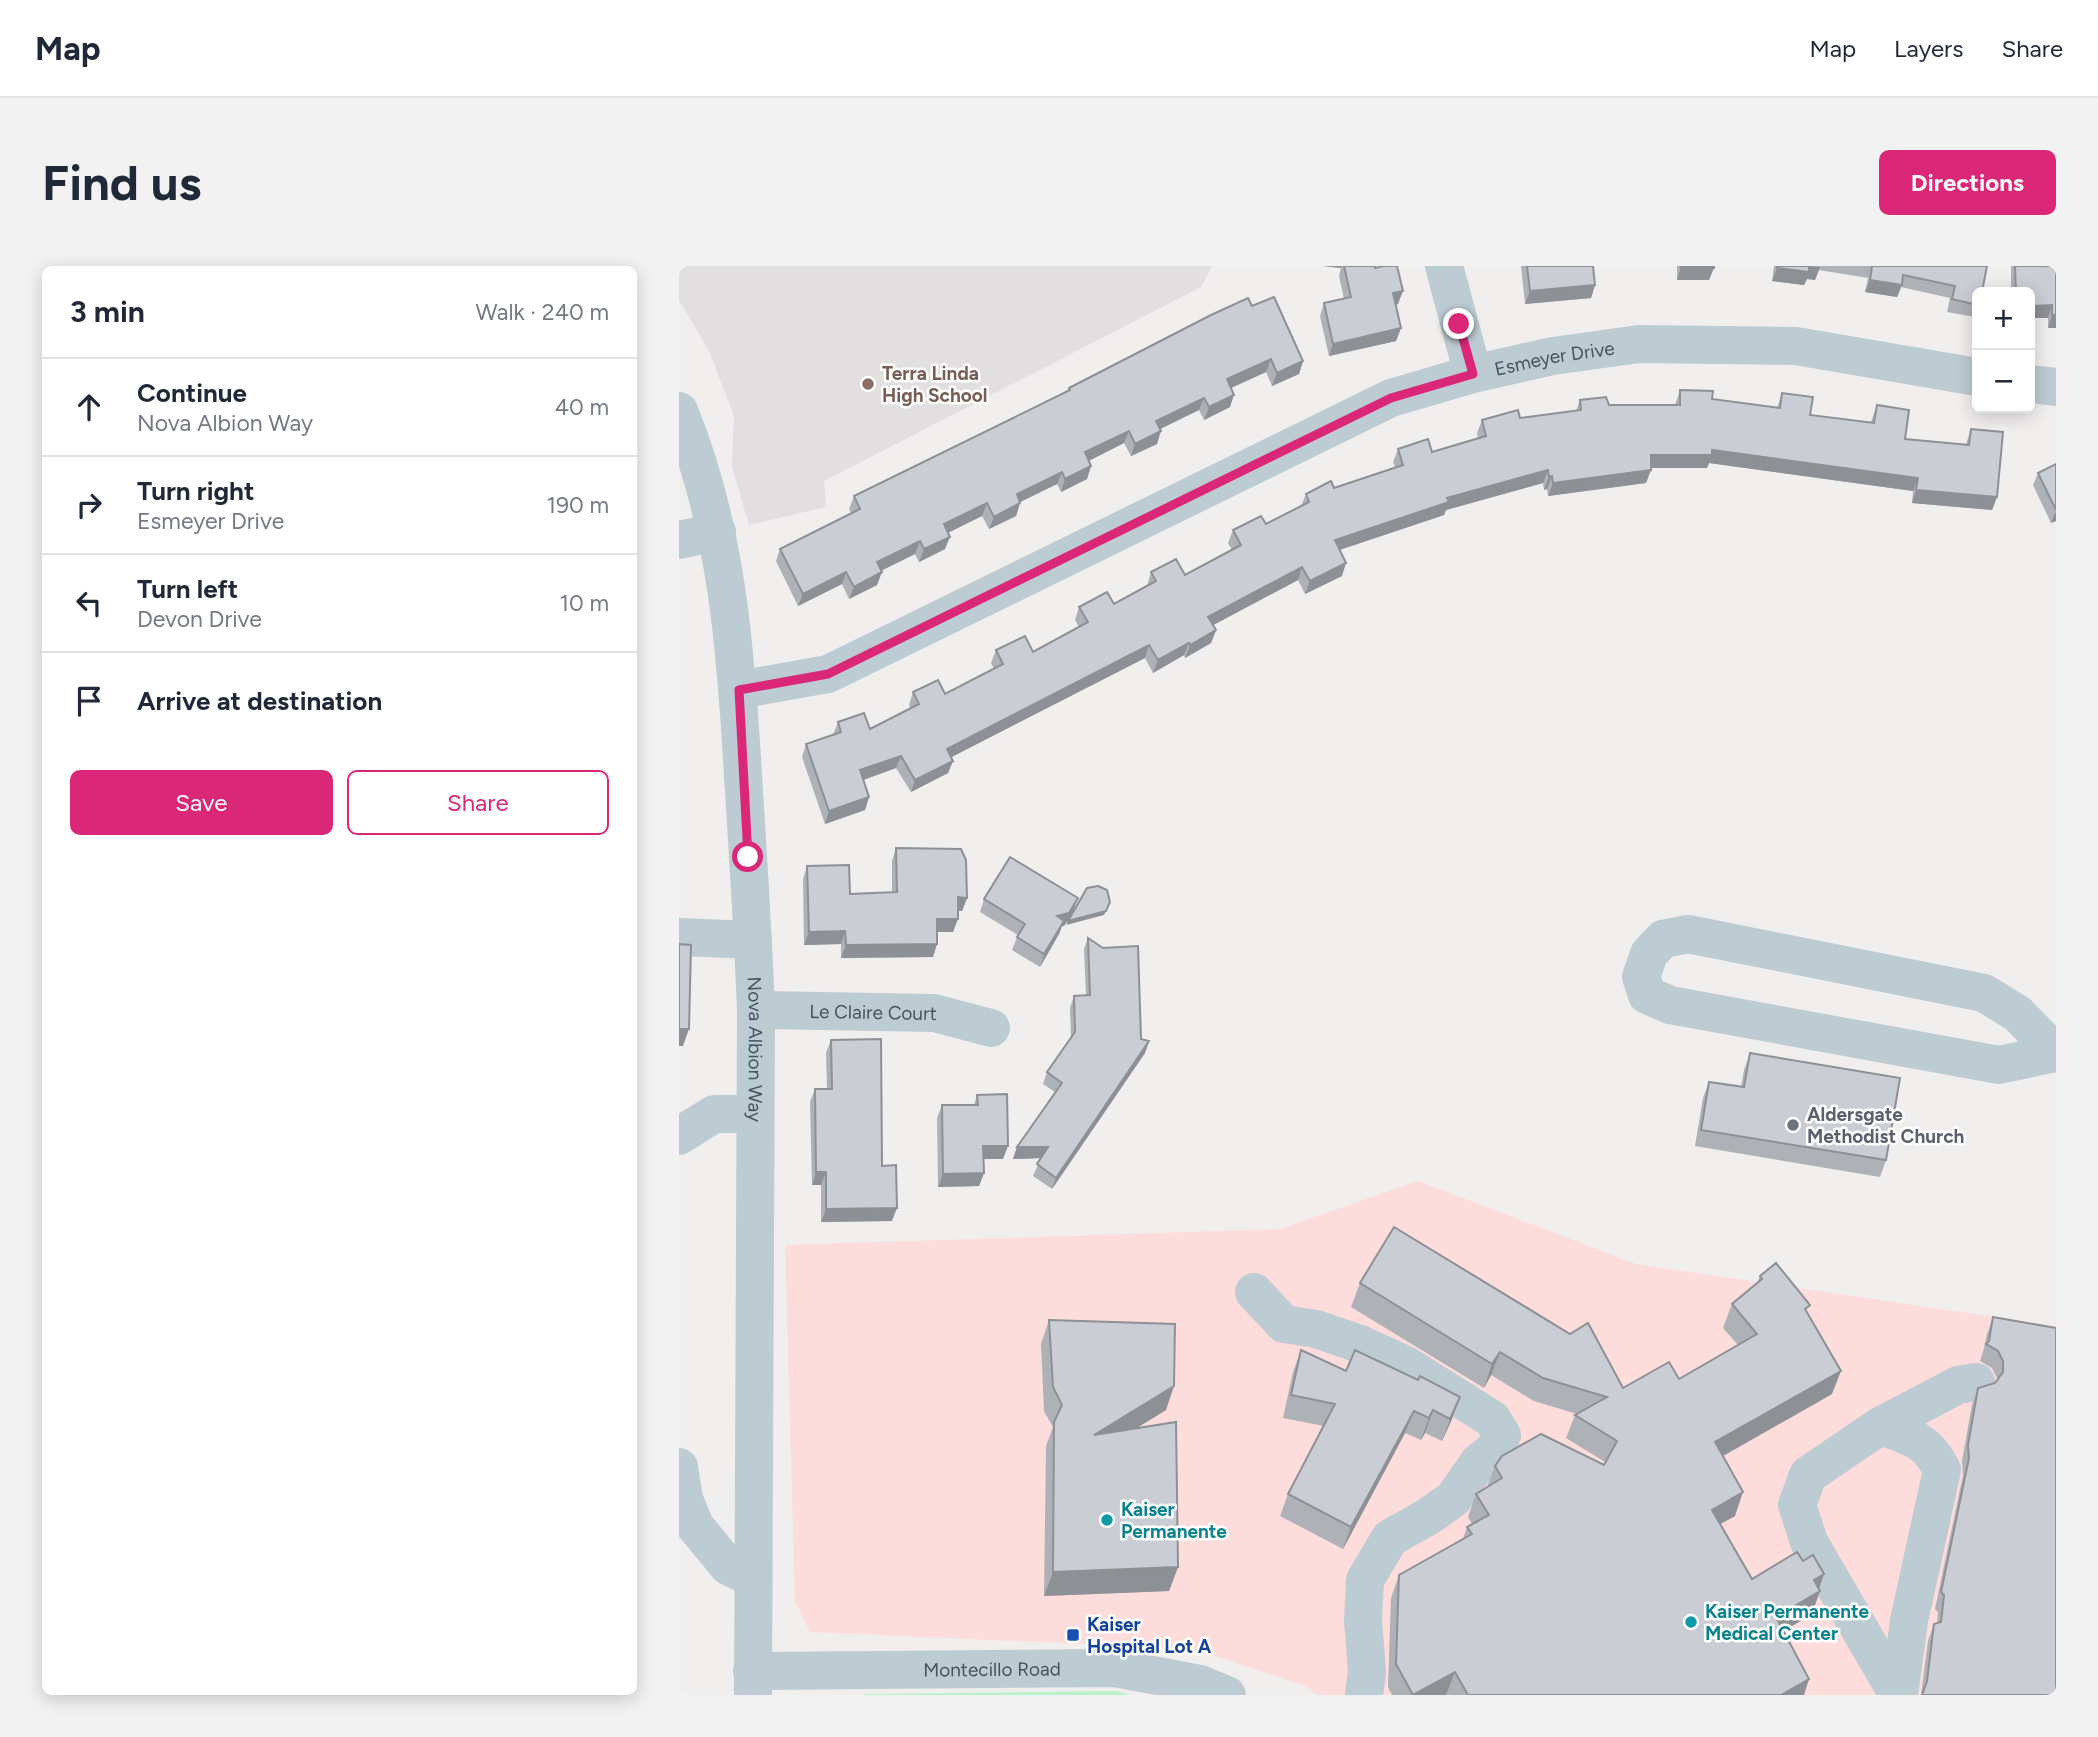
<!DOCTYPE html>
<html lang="en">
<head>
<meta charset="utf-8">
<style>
  :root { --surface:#fff; --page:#f2f2f3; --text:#1f2937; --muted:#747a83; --line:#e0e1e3; --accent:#db2777 }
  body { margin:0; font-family:Figtree,sans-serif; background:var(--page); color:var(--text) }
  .controls { position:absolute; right:21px; top:21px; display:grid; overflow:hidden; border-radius:10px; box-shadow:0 4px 18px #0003 }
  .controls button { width:63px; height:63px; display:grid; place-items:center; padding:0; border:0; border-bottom:2px solid var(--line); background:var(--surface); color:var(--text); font:35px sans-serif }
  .stop { position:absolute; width:21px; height:21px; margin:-16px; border:5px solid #db2777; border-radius:50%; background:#fff }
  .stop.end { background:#db2777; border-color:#fff; box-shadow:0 2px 7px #0008 }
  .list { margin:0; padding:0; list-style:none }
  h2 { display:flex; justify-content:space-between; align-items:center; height:91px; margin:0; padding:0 28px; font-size:30px }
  h2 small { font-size:23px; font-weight:400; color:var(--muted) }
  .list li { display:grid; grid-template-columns:46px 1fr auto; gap:21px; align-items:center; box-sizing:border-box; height:98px; padding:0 28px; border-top:2px solid var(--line) }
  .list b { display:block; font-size:26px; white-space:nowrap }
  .list p { margin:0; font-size:23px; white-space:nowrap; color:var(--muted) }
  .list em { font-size:23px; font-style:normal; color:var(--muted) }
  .actions { display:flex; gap:14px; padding:21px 28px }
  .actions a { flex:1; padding:16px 0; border:2px solid var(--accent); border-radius:10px; text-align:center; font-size:24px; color:var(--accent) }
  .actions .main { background:var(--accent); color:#fff }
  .icon { flex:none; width:38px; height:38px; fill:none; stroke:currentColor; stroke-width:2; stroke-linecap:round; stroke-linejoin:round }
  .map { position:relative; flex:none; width:1377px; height:1429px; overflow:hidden; border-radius:10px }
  header { display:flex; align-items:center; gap:42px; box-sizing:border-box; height:98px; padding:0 35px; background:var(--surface); border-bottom:2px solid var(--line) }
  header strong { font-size:33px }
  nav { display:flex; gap:38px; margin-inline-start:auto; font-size:24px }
  .intro { display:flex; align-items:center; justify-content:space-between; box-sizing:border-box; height:168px; padding:0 42px }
  h1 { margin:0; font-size:49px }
  .button { padding:18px 32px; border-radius:10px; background:var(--accent); color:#fff; font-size:24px; font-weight:700 }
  main { display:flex; gap:42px; padding:0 42px }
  aside { flex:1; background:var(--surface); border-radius:10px; box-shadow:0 4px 18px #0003 }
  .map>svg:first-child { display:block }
  .education { fill:#e2dfe0 }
  .medical { fill:#fddcdc }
  .green { fill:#b8f3ca }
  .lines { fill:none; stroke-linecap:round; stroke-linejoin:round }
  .minor { stroke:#bdcbd2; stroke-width:38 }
  .wall { fill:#aeb1b6 }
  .shaded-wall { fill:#8d9094 }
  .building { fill:#caced4; stroke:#8d9094; stroke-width:2 }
  .route { stroke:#db2777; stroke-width:9 }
  .education-dot { fill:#8d6e63; stroke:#fff; stroke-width:2.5 }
  .worship-dot { fill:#6b7280; stroke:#fff; stroke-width:2.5 }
  .culture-dot { fill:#0f9aa8; stroke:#fff; stroke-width:2.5 }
  .transit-dot { fill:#1a4fb4; stroke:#fff; stroke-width:2.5 }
  .labels { text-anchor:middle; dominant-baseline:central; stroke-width:5; stroke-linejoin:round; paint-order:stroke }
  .street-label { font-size:19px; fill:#45545e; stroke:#fff }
  .education-label { font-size:19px; font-weight:bold; fill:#785e54; stroke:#fff; text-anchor:start }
  .worship-label { font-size:19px; font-weight:bold; fill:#5b616d; stroke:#fff; text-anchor:start }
  .culture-label { font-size:19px; font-weight:bold; fill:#0d838f; stroke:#fff; text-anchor:start }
  .transit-label { font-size:19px; font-weight:bold; fill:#164399; stroke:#fff; text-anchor:start }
</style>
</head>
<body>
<header>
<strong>Map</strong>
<nav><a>Map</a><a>Layers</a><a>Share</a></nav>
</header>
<div class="intro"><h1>Find us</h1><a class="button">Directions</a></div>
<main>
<aside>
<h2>3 min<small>Walk · 240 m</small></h2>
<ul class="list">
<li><svg class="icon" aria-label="ahead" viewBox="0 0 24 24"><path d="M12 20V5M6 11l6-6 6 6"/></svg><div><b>Continue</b><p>Nova Albion Way</p></div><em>40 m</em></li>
<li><svg class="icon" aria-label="right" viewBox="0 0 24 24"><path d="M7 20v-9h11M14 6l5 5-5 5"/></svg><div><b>Turn right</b><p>Esmeyer Drive</p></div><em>190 m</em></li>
<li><svg class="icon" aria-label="left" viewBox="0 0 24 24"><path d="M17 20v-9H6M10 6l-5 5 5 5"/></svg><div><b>Turn left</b><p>Devon Drive</p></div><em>10 m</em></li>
<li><svg class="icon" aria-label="arrive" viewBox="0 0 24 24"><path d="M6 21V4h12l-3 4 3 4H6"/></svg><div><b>Arrive at destination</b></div></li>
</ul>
<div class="actions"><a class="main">Save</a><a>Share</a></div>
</aside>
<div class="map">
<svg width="1377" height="1429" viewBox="0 0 1377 1429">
  <rect width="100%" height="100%" fill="#f1eeee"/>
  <path class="education" d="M 0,0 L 533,0 L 522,21 L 145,215 L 147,241 L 70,259 L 53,201 L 55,150 L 30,85 L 0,34 Z"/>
  <path class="medical" d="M 739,915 L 957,998 L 1377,1060 L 1377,1429 L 638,1429 L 626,1420 L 516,1383 L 131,1366 L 116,1335 L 106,979 L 601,963 Z"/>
  <path class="green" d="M 437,1425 L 452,1429 L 183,1429 L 187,1428 Z"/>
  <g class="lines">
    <g class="minor">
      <path d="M 765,0 L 794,108"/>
      <path d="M 1351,118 L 1377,121"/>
      <path id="s1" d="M 0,145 C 48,261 57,386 64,510 C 69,588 74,666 77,744 L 74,1429"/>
      <path d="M 0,274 L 38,266"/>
      <path id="s2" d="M 59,424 L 149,408 L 712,132 L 794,108 L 874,90 L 960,78 L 1117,80 L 1298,111"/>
      <path d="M 0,671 L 74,674"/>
      <path id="s3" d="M 77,744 L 255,747 L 312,762"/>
      <path d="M 1376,787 L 1320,799 L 991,739 L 968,729 L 962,711 L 970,688 L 984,673 L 1009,668 L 1305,727 L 1339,748 L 1377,787"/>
      <path d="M 0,870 L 35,848 L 76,848"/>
      <path d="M 575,1026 L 605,1058 L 637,1063 L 681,1078 L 727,1099 L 813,1153 L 823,1169 L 816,1183 L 800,1196 L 774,1233 L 750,1250 L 711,1272 L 686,1314 L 684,1354 L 688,1406 L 685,1429"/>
      <path d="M 1201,1160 C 1230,1170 1249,1174 1263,1204 L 1230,1355 L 1220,1429"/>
      <path d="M 0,1201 L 5,1233 L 16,1260 L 49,1300 L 74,1312"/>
      <path id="s4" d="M 73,1405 L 436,1402 L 521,1418 L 548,1429"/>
      <path d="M 1219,1429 L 1130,1276 L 1118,1239 L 1129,1209 L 1201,1160 L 1279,1119 L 1297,1116"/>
    </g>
  </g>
  <g class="wall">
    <path d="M 644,0 L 696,0 L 719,38 L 717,39 L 722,62 L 717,75 L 650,90 L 641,50 L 645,37 L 665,33 L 660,10 L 662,2 Z"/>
    <path d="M 842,0 L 914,0 L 916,19 L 912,32 L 846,38 Z"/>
    <path d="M 998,0 L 1035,0 L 1030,14 L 998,14 Z"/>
    <path d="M 1095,0 L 1308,0 L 1298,26 L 1298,44 L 1296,51 L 1268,46 L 1271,32 L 1222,21 L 1218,31 L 1186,26 L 1189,12 L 1140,4 L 1136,14 L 1128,13 L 1125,19 L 1093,15 Z"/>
    <path d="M 1332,0 L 1377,0 L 1377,62 L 1369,62 L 1369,52 L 1351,52 L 1351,26 L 1332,26 Z"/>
    <path d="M 573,40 L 624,95 L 620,108 L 593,120 L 587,106 L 552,122 L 551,141 L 525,154 L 520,144 L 481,163 L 478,178 L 452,190 L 445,177 L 410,195 L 412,200 L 408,213 L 382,226 L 378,218 L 341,236 L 337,250 L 310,263 L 303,250 L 269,267 L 266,283 L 240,296 L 236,288 L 202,305 L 198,319 L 170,333 L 163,318 L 119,340 L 97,295 L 101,283 L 172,247 L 170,243 L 175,230 L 388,125 L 390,122 Z"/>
    <path d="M 1001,124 L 1033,133 L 1098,142 L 1103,127 L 1131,149 L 1192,156 L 1198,139 L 1226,173 L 1287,178 L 1292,163 L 1318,231 L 1313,244 L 1233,237 L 1234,225 L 1030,197 L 1028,202 L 972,202 L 967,217 L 869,230 L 868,223 L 865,224 L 864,217 L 767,244 L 765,249 L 661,284 L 663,310 L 626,328 L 619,314 L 534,359 L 537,364 L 532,377 L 506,392 L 505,389 L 474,407 L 466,392 L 272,491 L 274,495 L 269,507 L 232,526 L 217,502 L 184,514 L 190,531 L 186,544 L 146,558 L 123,491 L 127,478 L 154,469 L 159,456 L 191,463 L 232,443 L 230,439 L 234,426 L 266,428 L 315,403 L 312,397 L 317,384 L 354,386 L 400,361 L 396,354 L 400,341 L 435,338 L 468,320 L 472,306 L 506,309 L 553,284 L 549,277 L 554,264 L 587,258 L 622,240 L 627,228 L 655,222 L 716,201 L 714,196 L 719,183 L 753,186 L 799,172 L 798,167 L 803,154 L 841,152 L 897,145 L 901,134 L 930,139 L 996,139 Z"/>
    <path d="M 1377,198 L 1377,255 L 1372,257 L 1354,219 L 1359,207 Z"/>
    <path d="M 217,582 L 288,632 L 283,645 L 279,644 L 274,666 L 258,666 L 258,678 L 254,691 L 162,692 L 162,678 L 125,679 L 124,613 L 128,600 L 171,628 L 213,626 L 213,595 Z"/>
    <path d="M 399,632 L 394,645 L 385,660 L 383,660 L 380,668 L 361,701 L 333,684 L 339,669 L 301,646 L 305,633 Z"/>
    <path d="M 409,672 L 462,773 L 470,775 L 466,787 L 373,923 L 354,910 L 362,892 L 334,893 L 338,881 L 376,826 L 364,818 L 368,806 L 392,772 L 391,742 L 395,730 L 407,729 L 405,683 Z"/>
    <path d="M 152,774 L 203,900 L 213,955 L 142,956 L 142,919 L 133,919 L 131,836 L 136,823 L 148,823 L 147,787 Z"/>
    <path d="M 1071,787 L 1207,894 L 1201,911 L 1016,880 L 1024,832 L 1030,816 L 1062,821 L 1065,804 Z"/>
    <path d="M 298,829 L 324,893 L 305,893 L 305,907 L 300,920 L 259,921 L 258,852 L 263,839 L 295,839 Z"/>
    <path d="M 1081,1010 L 1128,1046 L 1153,1128 L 1044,1190 L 1056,1250 L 1041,1258 L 1073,1313 L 1140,1323 L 1133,1348 L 1104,1365 L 1125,1429 L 713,1429 L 709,1421 L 712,1332 L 720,1309 L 784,1273 L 788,1261 L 793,1258 L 789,1251 L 797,1228 L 808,1221 L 816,1200 L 925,1199 L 926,1196 L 887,1172 L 896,1149 L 898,1148 L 855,1135 L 812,1109 L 805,1122 L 672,1041 L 681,1017 L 944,1122 L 1000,1113 L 1059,1079 L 1044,1062 L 1053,1038 L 1078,1017 Z"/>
    <path d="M 1314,1051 L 1377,1062 L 1377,1429 L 1242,1429 L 1249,1375 L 1255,1358 L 1258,1357 L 1259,1346 L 1256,1343 L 1284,1209 L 1283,1195 L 1293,1139 L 1299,1122 L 1316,1117 L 1318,1114 L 1318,1112 L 1313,1102 L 1301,1095 L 1305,1082 L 1308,1068 Z"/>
    <path d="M 370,1054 L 487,1144 L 456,1163 L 499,1301 L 490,1325 L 365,1330 L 367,1180 L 374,1161 L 365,1145 L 362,1078 Z"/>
    <path d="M 622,1084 L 773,1153 L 763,1175 L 746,1167 L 742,1174 L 726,1167 L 664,1283 L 601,1250 L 609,1228 L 645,1160 L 604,1152 L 614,1106 Z"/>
  </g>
  <g class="shaded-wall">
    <path d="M 644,0 L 663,0 L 662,2 Z"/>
    <path d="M 1130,0 L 1141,1 L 1136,14 L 1128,13 L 1125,19 L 1093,15 L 1098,2 Z"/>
    <path d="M 1002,1 L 1035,2 L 1030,14 L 998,14 Z"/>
    <path d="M 1191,14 L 1223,19 L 1218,31 L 1186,26 Z"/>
    <path d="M 916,19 L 912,32 L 846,38 L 851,25 Z"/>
    <path d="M 724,25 L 719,38 L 709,40 L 714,27 Z"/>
    <path d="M 1373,39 L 1369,52 L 1351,52 L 1351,40 Z"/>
    <path d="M 1373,49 L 1377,49 L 1377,62 L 1369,62 Z"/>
    <path d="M 722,62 L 717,75 L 650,90 L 654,78 Z"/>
    <path d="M 592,93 L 587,106 L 543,126 L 548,113 Z"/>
    <path d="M 624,95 L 620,108 L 593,120 L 598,107 Z"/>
    <path d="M 555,129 L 551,141 L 525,154 L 530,141 Z"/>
    <path d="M 525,132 L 520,144 L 473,167 L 477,155 Z"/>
    <path d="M 450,165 L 445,177 L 401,199 L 406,186 Z"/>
    <path d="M 482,165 L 478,178 L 452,190 L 456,178 Z"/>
    <path d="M 1033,184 L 1239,212 L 1234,225 L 1030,197 L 1028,202 L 967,202 L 972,189 Z"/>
    <path d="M 412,200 L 408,213 L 382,226 L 386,213 Z"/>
    <path d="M 869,204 L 864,217 L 767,244 L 765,249 L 651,287 L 656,274 L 768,232 Z"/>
    <path d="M 972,204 L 967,217 L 869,230 L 874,217 Z"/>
    <path d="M 383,206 L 378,218 L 333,240 L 338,228 Z"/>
    <path d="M 873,210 L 868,223 L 865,224 L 870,211 Z"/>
    <path d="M 1237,224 L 1318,231 L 1313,244 L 1233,237 Z"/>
    <path d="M 308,237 L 303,250 L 260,271 L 265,258 Z"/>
    <path d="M 341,237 L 337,250 L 310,263 L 315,251 Z"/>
    <path d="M 1377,245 L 1377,255 L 1372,257 Z"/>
    <path d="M 271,271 L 266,283 L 240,296 L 245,283 Z"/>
    <path d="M 241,275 L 236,288 L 193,309 L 198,296 Z"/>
    <path d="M 667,297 L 663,310 L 626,328 L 631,315 Z"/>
    <path d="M 623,301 L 619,314 L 525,364 L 529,351 Z"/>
    <path d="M 167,306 L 163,318 L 119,340 L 124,328 Z"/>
    <path d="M 203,306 L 198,319 L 170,333 L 175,321 Z"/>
    <path d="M 537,364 L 532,377 L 506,392 L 511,379 Z"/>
    <path d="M 510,377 L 505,389 L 474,407 L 479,394 Z"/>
    <path d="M 470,379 L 466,392 L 263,496 L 268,483 Z"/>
    <path d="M 222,490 L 217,502 L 176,517 L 181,504 Z"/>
    <path d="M 274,495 L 269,507 L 232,526 L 236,514 Z"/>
    <path d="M 190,531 L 186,544 L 146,558 L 150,545 Z"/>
    <path d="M 279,631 L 288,632 L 283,645 L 274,644 Z"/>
    <path d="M 399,632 L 394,645 L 385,660 L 383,660 L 380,668 L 361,701 L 378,650 Z"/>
    <path d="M 427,645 L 425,649 L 387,659 L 389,655 Z"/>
    <path d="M 258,653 L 279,653 L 274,666 L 253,666 Z"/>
    <path d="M 166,665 L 162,678 L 125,679 L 130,666 Z"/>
    <path d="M 258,678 L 254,691 L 162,692 L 167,679 Z"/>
    <path d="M 0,763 L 10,763 L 4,780 L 0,780 Z"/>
    <path d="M 470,775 L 466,787 L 373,923 L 377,912 Z"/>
    <path d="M 304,880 L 329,880 L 324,893 L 300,893 Z"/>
    <path d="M 338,881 L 369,881 L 364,892 L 334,893 Z"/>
    <path d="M 137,906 L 147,906 L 142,919 L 133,919 Z"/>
    <path d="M 305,907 L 300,920 L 259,921 L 264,908 Z"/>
    <path d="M 218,942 L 213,955 L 142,956 L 147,943 Z"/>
    <path d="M 821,1086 L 812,1109 L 805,1122 L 813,1098 Z"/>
    <path d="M 1162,1105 L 1153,1128 L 1028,1199 L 1036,1176 Z"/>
    <path d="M 495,1120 L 487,1144 L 407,1193 L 415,1169 Z"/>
    <path d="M 781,1131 L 773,1153 L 763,1175 L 771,1153 Z"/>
    <path d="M 754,1144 L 746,1167 L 742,1174 L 750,1152 Z"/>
    <path d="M 735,1145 L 726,1167 L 664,1283 L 672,1261 Z"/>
    <path d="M 1064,1226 L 1056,1250 L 1025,1267 L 1033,1244 Z"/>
    <path d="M 499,1301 L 490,1325 L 365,1330 L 374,1306 Z"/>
    <path d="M 1145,1308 L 1139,1326 L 1141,1325 L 1133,1348 L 1088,1375 L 1097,1351 L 1135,1314 Z"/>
    <path d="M 776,1406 L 767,1429 L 734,1429 Z"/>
    <path d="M 1130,1413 L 1125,1429 L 1102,1429 Z"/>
  </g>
  <g class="building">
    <path d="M 665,0 L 696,0 L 696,2 L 704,0 L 718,0 L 724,25 L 714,27 L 722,62 L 654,78 L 645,37 L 672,31 Z"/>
    <path d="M 848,0 L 914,0 L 916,19 L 851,25 Z"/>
    <path d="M 1002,0 L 1035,0 L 1035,2 L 1002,1 Z"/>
    <path d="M 1098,0 L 1130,0 L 1130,6 L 1098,2 Z"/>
    <path d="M 1193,0 L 1308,0 L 1303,26 L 1298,26 L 1298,39 L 1273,33 L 1276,20 L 1224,9 L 1223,19 L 1191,14 Z"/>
    <path d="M 1336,0 L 1377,0 L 1377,49 L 1373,49 L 1373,39 L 1351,40 L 1351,26 L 1337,26 Z"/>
    <path d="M 595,31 L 624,95 L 598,107 L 592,93 L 548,113 L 555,129 L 530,141 L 525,132 L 477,155 L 482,165 L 456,178 L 450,165 L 406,186 L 412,200 L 386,213 L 383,206 L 338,228 L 341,237 L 315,251 L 308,237 L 265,258 L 271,271 L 245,283 L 241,275 L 198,296 L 203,306 L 175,321 L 167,306 L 124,328 L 101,283 L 181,243 L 175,230 L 391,124 L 390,122 L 532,49 L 569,32 L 573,40 Z"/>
    <path d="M 1001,124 L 1034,125 L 1033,133 L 1101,142 L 1103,127 L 1134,131 L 1131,149 L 1195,157 L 1198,139 L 1230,144 L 1226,173 L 1290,179 L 1292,163 L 1324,166 L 1318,231 L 1237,224 L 1239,212 L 1033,184 L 1033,189 L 972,189 L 972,204 L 874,217 L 873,210 L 870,211 L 869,204 L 768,232 L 770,236 L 656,274 L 667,297 L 631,315 L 623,301 L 529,351 L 537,364 L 511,379 L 510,377 L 479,394 L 470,379 L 268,483 L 274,495 L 236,514 L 222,490 L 181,504 L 190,531 L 150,545 L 127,478 L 162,466 L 159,456 L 185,447 L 191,463 L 240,438 L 234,426 L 259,414 L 266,428 L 324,398 L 317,384 L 346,370 L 354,386 L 409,356 L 400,341 L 428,326 L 435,338 L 477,315 L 472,306 L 497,293 L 506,309 L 562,279 L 554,264 L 582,250 L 587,258 L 630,236 L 627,228 L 652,215 L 655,222 L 724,199 L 719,183 L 749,173 L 753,186 L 807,170 L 803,154 L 839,144 L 841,152 L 902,144 L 901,134 L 927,131 L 930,139 L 1001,139 Z"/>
    <path d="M 1377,198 L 1377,244 L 1359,207 Z"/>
    <path d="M 217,582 L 282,583 L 287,594 L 288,632 L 279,631 L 279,653 L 258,653 L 258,678 L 167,679 L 166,665 L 130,666 L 128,600 L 170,599 L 171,628 L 218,626 Z"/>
    <path d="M 331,591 L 399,632 L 390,647 L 378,650 L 385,655 L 365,688 L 338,671 L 346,658 L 305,633 Z"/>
    <path d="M 419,620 L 428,624 L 431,636 L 427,645 L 389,655 L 408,622 Z"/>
    <path d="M 409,672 L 424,682 L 459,680 L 462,773 L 470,775 L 377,912 L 358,898 L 369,881 L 338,881 L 383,817 L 368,806 L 396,766 L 395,730 L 411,729 Z"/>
    <path d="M 0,678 L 12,679 L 10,763 L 0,763 Z"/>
    <path d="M 202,773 L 203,900 L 217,899 L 218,942 L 147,943 L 147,906 L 137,906 L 136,823 L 153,823 L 152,774 Z"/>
    <path d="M 1071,787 L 1221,812 L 1207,894 L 1022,864 L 1030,816 L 1065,821 Z"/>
    <path d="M 328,828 L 329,880 L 304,880 L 305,907 L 264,908 L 263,839 L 299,839 L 298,829 Z"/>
    <path d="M 715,961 L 891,1068 L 909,1057 L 944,1122 L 990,1096 L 1000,1113 L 1078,1068 L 1053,1038 L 1083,1013 L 1081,1010 L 1097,997 L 1131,1039 L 1126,1043 L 1162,1105 L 1036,1176 L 1064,1226 L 1033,1244 L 1073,1313 L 1118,1286 L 1124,1295 L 1134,1289 L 1145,1308 L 1135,1314 L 1141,1325 L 1097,1351 L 1130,1413 L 1102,1429 L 789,1429 L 776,1406 L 734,1429 L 717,1398 L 720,1309 L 793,1268 L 788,1261 L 810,1249 L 797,1228 L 823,1212 L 816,1200 L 823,1190 L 862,1168 L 925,1199 L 938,1175 L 896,1149 L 928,1131 L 864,1112 L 821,1086 L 813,1098 L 681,1017 Z"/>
    <path d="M 1314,1051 L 1377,1062 L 1377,1429 L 1243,1429 L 1248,1415 L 1255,1358 L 1262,1356 L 1265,1329 L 1262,1326 L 1290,1192 L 1289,1179 L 1299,1122 L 1316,1117 L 1324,1106 L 1324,1095 L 1319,1085 L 1307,1078 L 1310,1075 Z"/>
    <path d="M 370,1054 L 496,1058 L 495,1120 L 415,1169 L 497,1156 L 499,1301 L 374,1306 L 375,1156 L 383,1139 L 374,1121 Z"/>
    <path d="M 622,1084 L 667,1105 L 676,1084 L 739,1114 L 741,1110 L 781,1131 L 771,1153 L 754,1144 L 750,1152 L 735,1145 L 672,1261 L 609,1228 L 656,1138 L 612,1129 Z"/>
  </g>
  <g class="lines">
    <path class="route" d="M 69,591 L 60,424 L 149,408 L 712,132 L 794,108 L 780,58"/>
  </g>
  <circle class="education-dot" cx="189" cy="118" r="7"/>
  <circle class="worship-dot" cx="1114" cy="859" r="7"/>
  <g class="culture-dot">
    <circle cx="428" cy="1254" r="7"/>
    <circle cx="1012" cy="1356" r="7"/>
  </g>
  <rect class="transit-dot" x="387" y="1362" width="14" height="14" rx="3.5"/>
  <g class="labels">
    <g class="street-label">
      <text stroke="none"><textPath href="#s2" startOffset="887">Esmeyer Drive</textPath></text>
      <text stroke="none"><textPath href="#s3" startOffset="117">Le Claire Court</textPath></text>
      <text stroke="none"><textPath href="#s1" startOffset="646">Nova Albion Way</textPath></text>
      <text stroke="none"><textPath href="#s4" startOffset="240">Montecillo Road</textPath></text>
    </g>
    <g class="education-label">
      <text x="203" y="107">Terra Linda<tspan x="203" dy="22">High School</tspan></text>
    </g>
    <g class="worship-label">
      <text x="1128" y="848">Aldersgate<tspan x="1128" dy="22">Methodist Church</tspan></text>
    </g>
    <g class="culture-label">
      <text x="442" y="1243">Kaiser<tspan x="442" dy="22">Permanente</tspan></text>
      <text x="1026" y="1345">Kaiser Permanente<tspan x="1026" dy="22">Medical Center</tspan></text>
    </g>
    <g class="transit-label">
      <text x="408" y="1358">Kaiser<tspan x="408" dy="22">Hospital Lot A</tspan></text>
    </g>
  </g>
</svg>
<div class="controls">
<button>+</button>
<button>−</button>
</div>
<div class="stop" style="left:69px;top:591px"></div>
<div class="stop end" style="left:780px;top:58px"></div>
</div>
</main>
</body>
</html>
